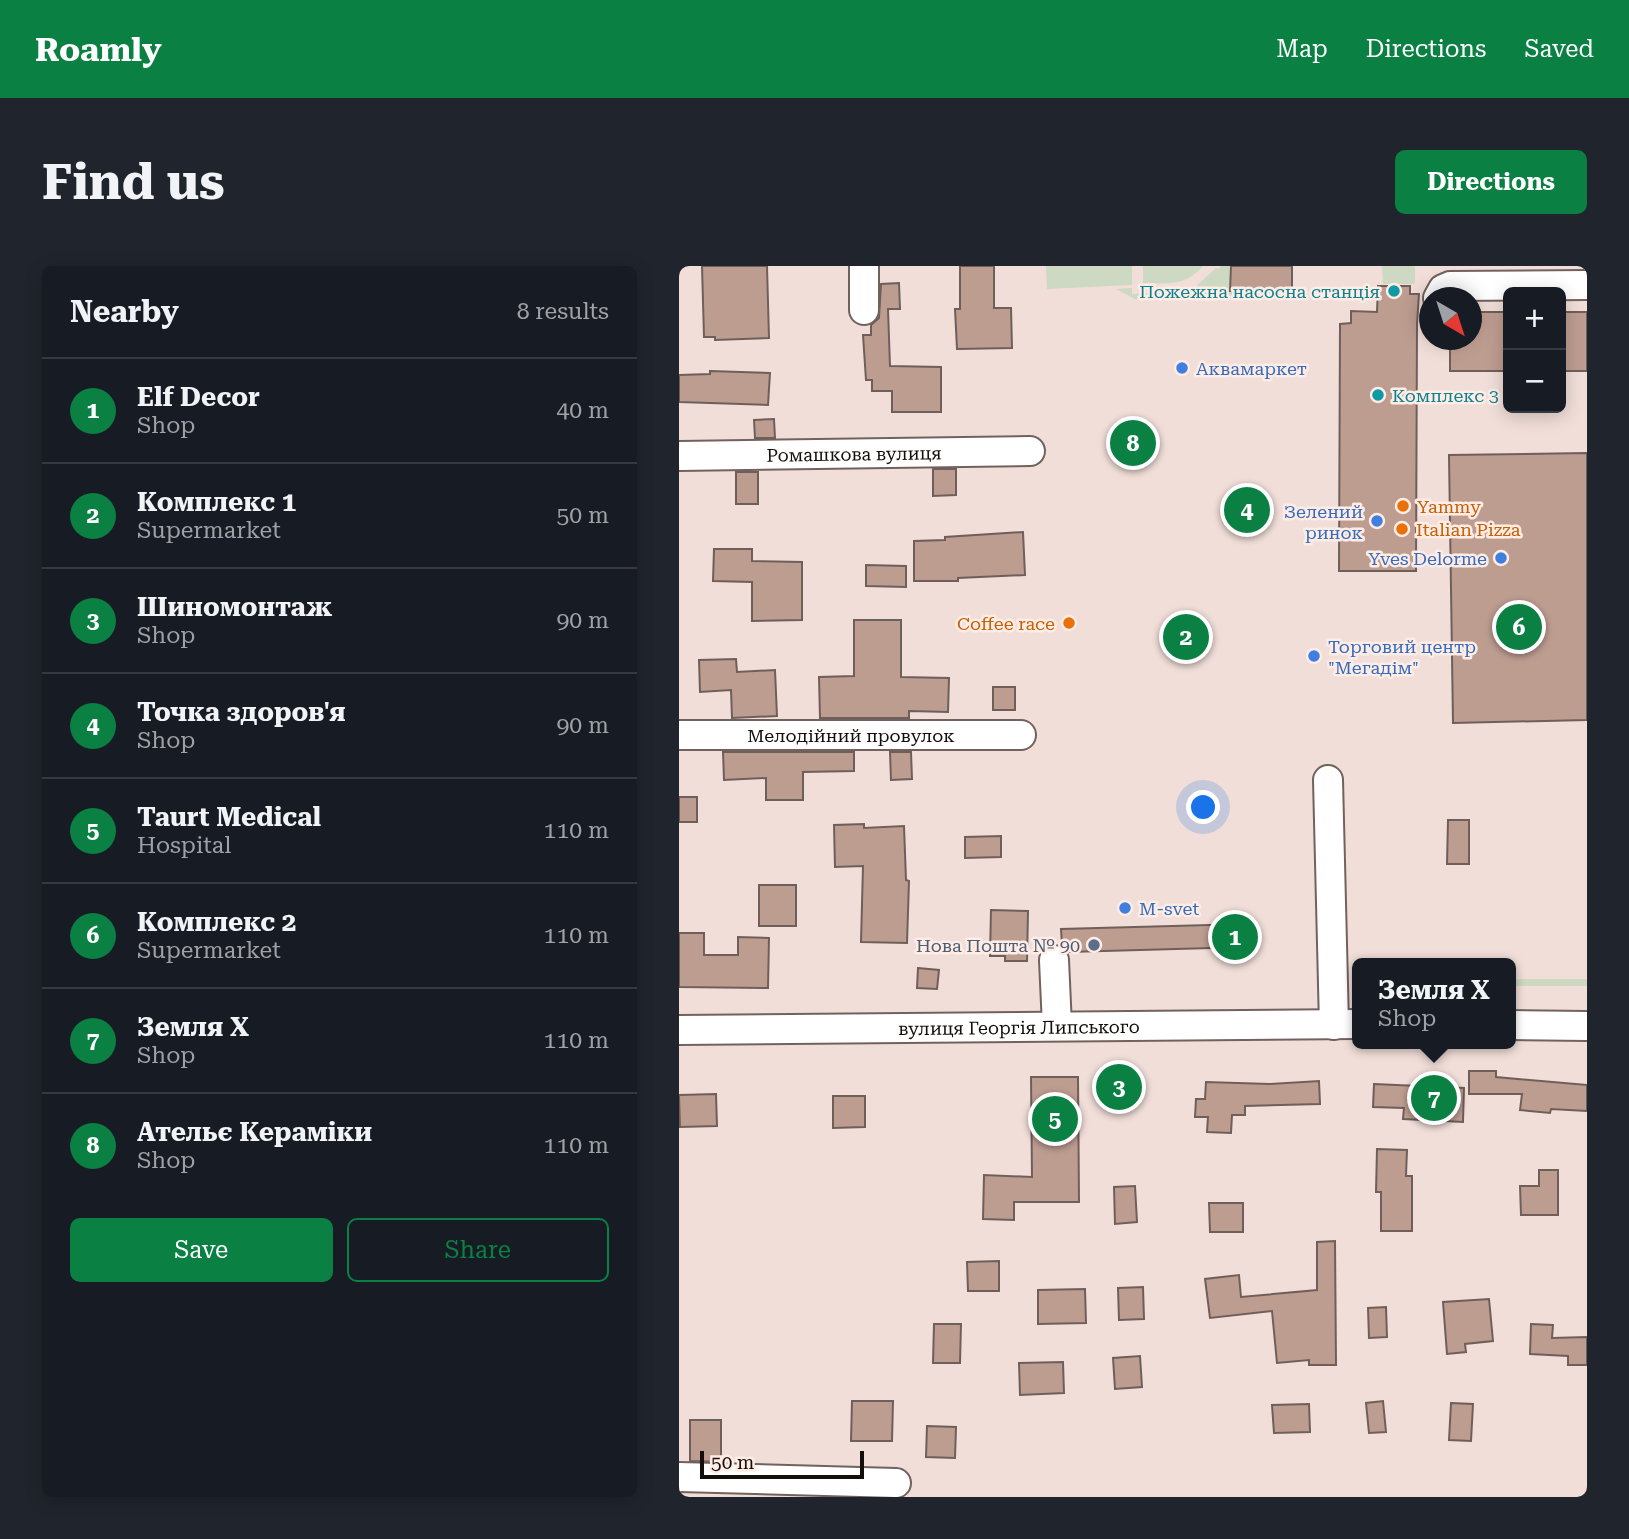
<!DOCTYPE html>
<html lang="en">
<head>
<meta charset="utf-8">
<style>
  :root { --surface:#171b24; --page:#20242c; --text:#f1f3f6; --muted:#9ea1a6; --line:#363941; --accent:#0b8043 }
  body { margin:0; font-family:"Roboto Serif",serif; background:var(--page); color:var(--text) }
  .controls { position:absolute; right:21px; top:21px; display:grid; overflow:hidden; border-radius:10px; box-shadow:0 4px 18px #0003 }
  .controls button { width:63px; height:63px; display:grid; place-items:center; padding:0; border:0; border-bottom:2px solid var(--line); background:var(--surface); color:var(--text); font:35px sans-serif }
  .compass { position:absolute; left:740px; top:21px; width:63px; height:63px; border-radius:50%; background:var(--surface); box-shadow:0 4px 18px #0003; rotate:141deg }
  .scale { position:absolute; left:21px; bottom:18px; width:164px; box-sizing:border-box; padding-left:7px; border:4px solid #140e0c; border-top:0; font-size:19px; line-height:24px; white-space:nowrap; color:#140e0c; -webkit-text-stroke:5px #feece5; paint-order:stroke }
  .you { position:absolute; left:525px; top:542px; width:24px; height:24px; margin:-18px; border:5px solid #fff; border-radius:50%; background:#1a73e8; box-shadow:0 0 0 10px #1a73e833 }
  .badge { display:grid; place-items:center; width:46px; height:46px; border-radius:50%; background:var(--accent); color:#fff; font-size:23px; font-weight:700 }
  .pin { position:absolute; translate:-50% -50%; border:4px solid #fff; box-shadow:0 2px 7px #0006 }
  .popup { position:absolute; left:673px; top:692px; width:164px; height:91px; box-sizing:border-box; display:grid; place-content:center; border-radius:10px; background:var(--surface); filter:drop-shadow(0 2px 5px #0005); font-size:23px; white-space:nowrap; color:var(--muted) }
  .popup b { font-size:26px; color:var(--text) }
  .popup::after { content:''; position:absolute; left:50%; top:100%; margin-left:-14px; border:14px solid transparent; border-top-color:var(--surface) }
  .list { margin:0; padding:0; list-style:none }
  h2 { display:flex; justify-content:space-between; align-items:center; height:91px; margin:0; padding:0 28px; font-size:30px }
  h2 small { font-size:23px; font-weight:400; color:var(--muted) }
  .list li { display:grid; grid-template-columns:46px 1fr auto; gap:21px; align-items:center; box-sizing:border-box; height:105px; padding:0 28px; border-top:2px solid var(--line) }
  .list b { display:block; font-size:26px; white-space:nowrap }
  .list p { margin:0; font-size:23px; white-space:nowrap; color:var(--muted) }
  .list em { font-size:23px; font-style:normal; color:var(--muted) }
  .actions { display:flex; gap:14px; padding:21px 28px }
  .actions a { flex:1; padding:16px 0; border:2px solid var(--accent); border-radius:10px; text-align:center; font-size:24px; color:var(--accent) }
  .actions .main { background:var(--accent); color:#fff }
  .map { position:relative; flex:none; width:908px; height:1231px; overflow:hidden; border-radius:10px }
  header { display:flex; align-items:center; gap:42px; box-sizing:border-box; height:98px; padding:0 35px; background:var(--accent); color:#fff }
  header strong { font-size:33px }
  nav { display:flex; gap:38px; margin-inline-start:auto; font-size:24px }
  .intro { display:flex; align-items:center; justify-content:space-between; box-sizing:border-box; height:168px; padding:0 42px }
  h1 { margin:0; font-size:49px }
  .button { padding:18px 32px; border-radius:10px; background:var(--accent); color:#fff; font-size:24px; font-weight:700 }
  main { display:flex; gap:42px; padding:0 42px }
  aside { flex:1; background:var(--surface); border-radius:10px; box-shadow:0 4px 18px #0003 }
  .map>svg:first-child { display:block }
  .green { fill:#cdd9c2 }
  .building { fill:#be9d91; stroke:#6f5f5a; stroke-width:2 }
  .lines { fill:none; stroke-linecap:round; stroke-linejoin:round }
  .minor-casing { stroke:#72625d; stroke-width:32 }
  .minor { stroke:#fff; stroke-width:28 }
  .culture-dot { fill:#0f9aa8; stroke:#feece5; stroke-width:2.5 }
  .shop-dot { fill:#3f7fe0; stroke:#feece5; stroke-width:2.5 }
  .food-dot { fill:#e8710a; stroke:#feece5; stroke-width:2.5 }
  .service-dot { fill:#5c6f8a; stroke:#feece5; stroke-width:2.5 }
  .labels { text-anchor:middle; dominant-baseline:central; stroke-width:5; stroke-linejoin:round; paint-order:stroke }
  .culture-label { font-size:18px; fill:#0d838f; stroke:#feece5; text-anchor:end }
  .shop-label { font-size:18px; fill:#366cbe; stroke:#feece5; text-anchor:start }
  .street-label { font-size:18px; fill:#140e0c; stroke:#feece5 }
  .food-label { font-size:18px; fill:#c56008; stroke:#feece5; text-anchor:start }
  .service-label { font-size:18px; fill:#4e5e75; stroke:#feece5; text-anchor:end }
</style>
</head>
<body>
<header>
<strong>Roamly</strong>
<nav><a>Map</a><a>Directions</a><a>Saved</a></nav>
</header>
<div class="intro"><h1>Find us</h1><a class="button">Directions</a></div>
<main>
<aside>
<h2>Nearby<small>8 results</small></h2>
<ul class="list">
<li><span class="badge">1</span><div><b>Elf Decor</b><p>Shop</p></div><em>40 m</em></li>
<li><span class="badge">2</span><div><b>Комплекс 1</b><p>Supermarket</p></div><em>50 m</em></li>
<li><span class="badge">3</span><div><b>Шиномонтаж</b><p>Shop</p></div><em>90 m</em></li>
<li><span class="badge">4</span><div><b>Точка здоров'я</b><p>Shop</p></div><em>90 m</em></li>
<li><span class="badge">5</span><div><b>Taurt Medical</b><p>Hospital</p></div><em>110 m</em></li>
<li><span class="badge">6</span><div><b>Комплекс 2</b><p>Supermarket</p></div><em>110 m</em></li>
<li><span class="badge">7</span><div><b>Земля Х</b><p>Shop</p></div><em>110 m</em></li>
<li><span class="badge">8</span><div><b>Ательє Кераміки</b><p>Shop</p></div><em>110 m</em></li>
</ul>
<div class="actions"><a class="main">Save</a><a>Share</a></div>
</aside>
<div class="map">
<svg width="908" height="1231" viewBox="0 0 908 1231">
  <rect width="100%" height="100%" fill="#f1ded8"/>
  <g class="green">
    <path d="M 367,0 L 453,0 L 453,19 L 368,23 Z"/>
    <path d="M 464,0 L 524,0 C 505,21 490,17 464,17 Z"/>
    <path d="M 542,0 L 567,0 L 567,33 L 456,33 L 437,23 L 453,22 L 453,28 L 507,26 L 509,29 L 515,26 L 514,23 L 537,2 L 539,3 Z"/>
    <path d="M 703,0 L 736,0 L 736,18 L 704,18 Z"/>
    <rect x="832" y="713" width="76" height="7"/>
  </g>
  <g class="building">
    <path d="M 23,0 L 88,0 L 90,72 L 36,74 L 36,71 L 25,71 Z"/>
    <path d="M 281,0 L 315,0 L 315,42 L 332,42 L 333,82 L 278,83 L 276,43 L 281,43 Z"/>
    <path d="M 552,0 L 613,0 L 613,26 L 551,25 Z"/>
    <path d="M 220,17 L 221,43 L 209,43 L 211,100 L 262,101 L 262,146 L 213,146 L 213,125 L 193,125 L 193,114 L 187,114 L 184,69 L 192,69 L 192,59 L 200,52 L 202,18 Z"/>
    <path d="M 699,20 L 731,20 L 731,28 L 740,28 L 738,58 L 737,305 L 660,305 L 661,58 L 672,57 L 672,45 L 698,46 Z"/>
    <path d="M 793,46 L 829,46 L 829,105 L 771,105 L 771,74 L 793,74 Z"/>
    <rect x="882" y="46" width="26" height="59"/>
    <path d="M 31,105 L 91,107 L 89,139 L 0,136 L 0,109 L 31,108 Z"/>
    <path d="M 95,153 L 96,172 L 76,172 L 75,154 Z"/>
    <path d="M 908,187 L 908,454 L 774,457 L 770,189 Z"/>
    <path d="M 254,203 L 277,203 L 277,229 L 254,230 Z"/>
    <rect x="57" y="206" width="22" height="32"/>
    <path d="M 344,266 L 346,309 L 279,312 L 279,315 L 235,315 L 235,275 L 266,274 L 266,271 Z"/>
    <path d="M 35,283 L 73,283 L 73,295 L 123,296 L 123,354 L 73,355 L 73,316 L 34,315 Z"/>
    <path d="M 187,299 L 227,300 L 227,321 L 187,320 Z"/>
    <path d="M 175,354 L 222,354 L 222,411 L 270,412 L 269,446 L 230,445 L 230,452 L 141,452 L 140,411 L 175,410 Z"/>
    <path d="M 57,393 L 58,406 L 96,404 L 98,450 L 53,452 L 52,424 L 21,426 L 20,394 Z"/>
    <rect x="314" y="421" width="22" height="23"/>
    <path d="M 44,486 L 175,486 L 175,505 L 124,506 L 124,534 L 87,534 L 87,512 L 45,514 Z"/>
    <path d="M 211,486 L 232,486 L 233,513 L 212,514 Z"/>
    <rect x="0" y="531" width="18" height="25"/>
    <path d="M 769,554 L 790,554 L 790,598 L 768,598 Z"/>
    <path d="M 185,558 L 185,562 L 225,560 L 227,614 L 230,615 L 228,677 L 182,676 L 184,600 L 156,601 L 155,559 Z"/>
    <path d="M 322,570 L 322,591 L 286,592 L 286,571 Z"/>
    <rect x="80" y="619" width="37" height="41"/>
    <path d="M 312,644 L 349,645 L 348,695 L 326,695 L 326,690 L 311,690 Z"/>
    <path d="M 568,658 L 569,681 L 389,686 L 383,679 L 382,663 Z"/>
    <path d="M 0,667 L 25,667 L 25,689 L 59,689 L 59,671 L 90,672 L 89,722 L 0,721 Z"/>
    <path d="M 239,702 L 260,704 L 258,723 L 238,722 Z"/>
    <path d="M 790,805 L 817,805 L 817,811 L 908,819 L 908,845 L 872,843 L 871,847 L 841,844 L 843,828 L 790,828 Z"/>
    <path d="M 352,811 L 399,811 L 400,936 L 335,936 L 335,954 L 304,953 L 305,909 L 353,911 Z"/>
    <path d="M 640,815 L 641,838 L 566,840 L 566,849 L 553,849 L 552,867 L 528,866 L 529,851 L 516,851 L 517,833 L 526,833 L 527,816 L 591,818 Z"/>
    <path d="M 695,818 L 785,822 L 784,856 L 724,853 L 725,842 L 694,841 Z"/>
    <path d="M 37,828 L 38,860 L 1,861 L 0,829 Z"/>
    <path d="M 154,830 L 186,830 L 186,861 L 154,862 Z"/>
    <path d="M 698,883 L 728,884 L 727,910 L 733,910 L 733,965 L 702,965 L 702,926 L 697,926 Z"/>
    <path d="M 860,904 L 879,904 L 879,949 L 842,949 L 841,920 L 860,920 Z"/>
    <path d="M 456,920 L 458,956 L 436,958 L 435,921 Z"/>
    <path d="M 530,937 L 564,937 L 564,966 L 531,966 Z"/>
    <path d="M 656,975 L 657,1099 L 630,1099 L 630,1094 L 598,1097 L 593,1045 L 531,1052 L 526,1013 L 560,1009 L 562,1031 L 638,1024 L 638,976 Z"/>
    <path d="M 320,995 L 320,1025 L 289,1025 L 288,996 Z"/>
    <path d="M 464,1021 L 465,1053 L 440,1054 L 439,1022 Z"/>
    <path d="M 406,1023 L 407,1057 L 359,1058 L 359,1024 Z"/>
    <path d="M 810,1033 L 814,1075 L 786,1078 L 787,1086 L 768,1088 L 764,1036 Z"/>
    <path d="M 707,1041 L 708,1071 L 690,1072 L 689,1042 Z"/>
    <path d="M 255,1058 L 282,1058 L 281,1097 L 254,1097 Z"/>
    <path d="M 852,1058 L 874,1059 L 873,1072 L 908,1071 L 908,1099 L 889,1099 L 889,1090 L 851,1088 Z"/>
    <path d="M 461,1090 L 463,1121 L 436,1123 L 434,1092 Z"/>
    <path d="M 384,1096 L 385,1127 L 341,1129 L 340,1097 Z"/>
    <path d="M 173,1135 L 214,1135 L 213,1175 L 172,1175 Z"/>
    <path d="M 704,1135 L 707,1166 L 690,1167 L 687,1137 Z"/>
    <path d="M 772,1137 L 794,1138 L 792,1175 L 770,1174 Z"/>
    <path d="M 630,1138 L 631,1166 L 595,1167 L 593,1139 Z"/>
    <path d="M 11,1154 L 42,1154 L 42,1196 L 11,1195 Z"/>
    <path d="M 248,1160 L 277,1161 L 276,1192 L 247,1191 Z"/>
  </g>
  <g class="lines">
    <g class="minor-casing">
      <g id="minor">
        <path d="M 185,0 L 185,44"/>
        <path d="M 759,32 L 764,23 L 771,20 L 908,19"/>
        <path id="s1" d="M 0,190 L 351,185"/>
        <path id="s2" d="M 0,469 L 342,469"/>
        <path d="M 649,514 L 655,759"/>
        <path d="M 375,694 L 378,760"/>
        <path d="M 832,759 L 908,760"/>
        <path id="s3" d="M 0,764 L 678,758"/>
        <path d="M 0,1211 L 217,1217"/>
      </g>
    </g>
    <use href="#minor" class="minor"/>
  </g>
  <g class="culture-dot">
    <circle cx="715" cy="25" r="7"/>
    <circle cx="699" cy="129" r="7"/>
  </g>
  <g class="shop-dot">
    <circle cx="503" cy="102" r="7"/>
    <circle cx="698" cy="255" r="7"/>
    <circle cx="822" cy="292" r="7"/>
    <circle cx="635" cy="390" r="7"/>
    <circle cx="446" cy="642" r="7"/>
  </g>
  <g class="food-dot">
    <circle cx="724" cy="240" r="7"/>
    <circle cx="723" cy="263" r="7"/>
    <circle cx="390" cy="357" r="7"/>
  </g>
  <circle class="service-dot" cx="415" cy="679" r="7"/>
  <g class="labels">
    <g class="culture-label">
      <text x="701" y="25">Пожежна насосна станція</text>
      <text x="713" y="129" text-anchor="start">Комплекс 3</text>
    </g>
    <g class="shop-label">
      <text x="517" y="102">Аквамаркет</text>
      <text x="684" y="245" text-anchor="end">Зелений<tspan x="684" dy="21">ринок</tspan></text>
      <text x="808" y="292" text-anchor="end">Yves Delorme</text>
      <text x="649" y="380">Торговий центр<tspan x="649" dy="21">"Мегадім"</tspan></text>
      <text x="460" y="642">M-svet</text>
    </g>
    <g class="street-label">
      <text stroke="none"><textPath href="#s1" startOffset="175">Ромашкова вулиця</textPath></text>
      <text stroke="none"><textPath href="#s2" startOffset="172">Мелодійний провулок</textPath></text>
      <text stroke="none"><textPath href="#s3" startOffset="340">вулиця Георгія Липського</textPath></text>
    </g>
    <g class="food-label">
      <text x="738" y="240">Yammy</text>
      <text x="737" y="263">Italian Pizza</text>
      <text x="376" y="357" text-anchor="end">Coffee race</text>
    </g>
    <g class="service-label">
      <text x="401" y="679">Нова Пошта № 90</text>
    </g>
  </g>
</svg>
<div class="controls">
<button>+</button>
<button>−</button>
</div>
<svg class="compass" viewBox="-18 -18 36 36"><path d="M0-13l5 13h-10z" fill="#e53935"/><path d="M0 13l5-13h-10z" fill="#9ea1a6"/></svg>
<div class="scale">50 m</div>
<div class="you"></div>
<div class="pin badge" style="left:556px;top:671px">1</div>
<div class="pin badge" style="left:507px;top:371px">2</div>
<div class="pin badge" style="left:440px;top:821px">3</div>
<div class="pin badge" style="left:568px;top:244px">4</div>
<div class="pin badge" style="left:376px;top:853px">5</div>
<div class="pin badge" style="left:840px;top:361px">6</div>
<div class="pin badge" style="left:755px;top:832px">7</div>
<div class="popup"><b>Земля Х</b>Shop</div>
<div class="pin badge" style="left:454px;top:177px">8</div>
</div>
</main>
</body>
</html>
